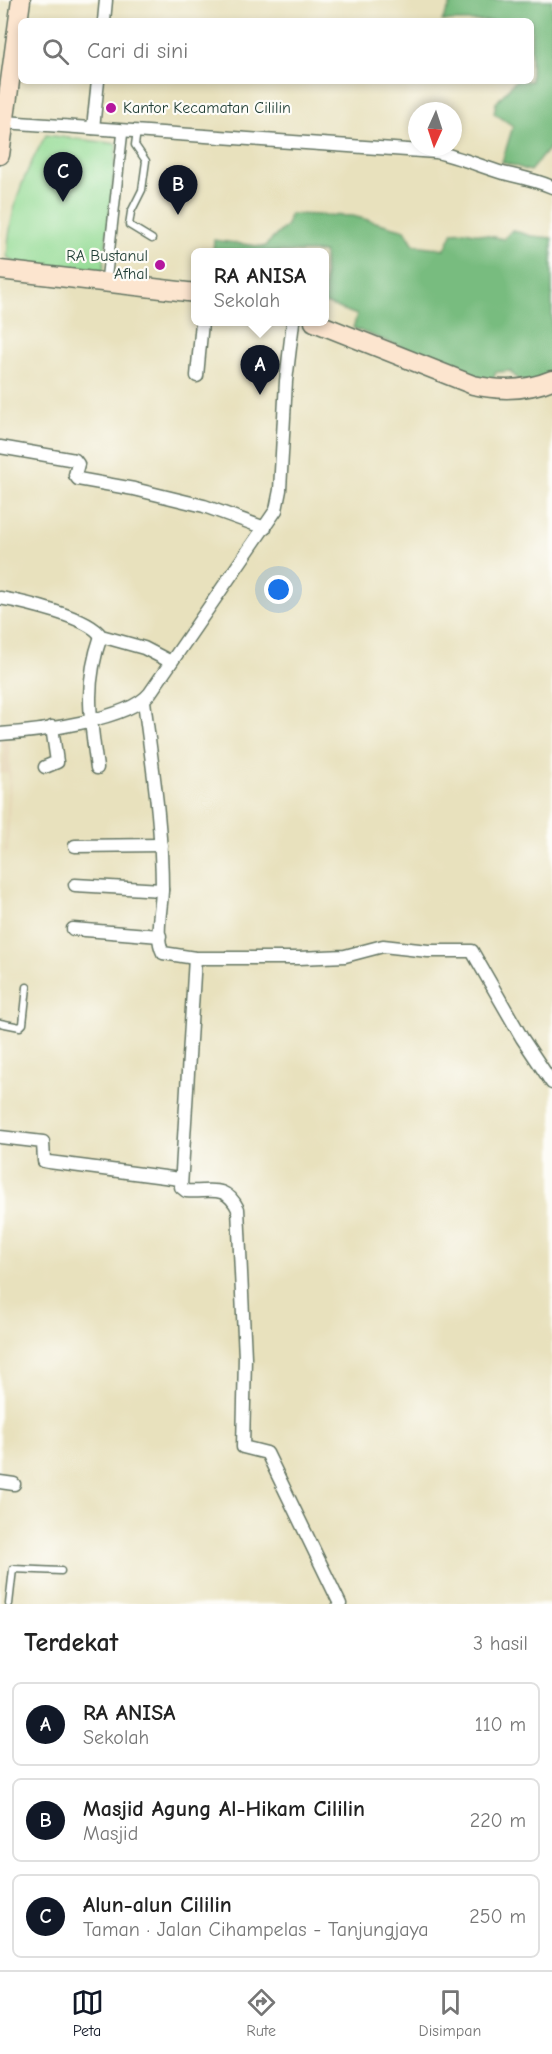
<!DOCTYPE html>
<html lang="id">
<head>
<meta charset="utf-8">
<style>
  :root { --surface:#fff; --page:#f6f6f6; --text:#222; --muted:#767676; --line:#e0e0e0; --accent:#111827 }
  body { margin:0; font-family:"Comic Neue",sans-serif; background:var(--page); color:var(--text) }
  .compass { position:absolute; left:408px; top:102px; width:54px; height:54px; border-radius:50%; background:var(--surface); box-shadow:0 3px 9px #0003; rotate:183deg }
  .you { position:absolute; left:279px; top:590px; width:21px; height:21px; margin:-15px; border:4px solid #fff; border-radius:50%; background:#1a73e8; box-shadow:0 0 0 9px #1a73e833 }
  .badge { display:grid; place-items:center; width:39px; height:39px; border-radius:50%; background:var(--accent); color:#fff; font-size:20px; font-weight:700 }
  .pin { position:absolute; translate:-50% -50px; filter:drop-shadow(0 2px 3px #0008) }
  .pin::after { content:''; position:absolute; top:32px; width:21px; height:18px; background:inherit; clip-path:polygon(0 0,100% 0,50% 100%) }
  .popup { position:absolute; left:191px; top:248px; width:138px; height:78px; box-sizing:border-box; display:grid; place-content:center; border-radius:9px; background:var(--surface); filter:drop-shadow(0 2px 4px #0005); font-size:20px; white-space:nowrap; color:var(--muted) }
  .popup b { font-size:22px; color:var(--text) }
  .popup::after { content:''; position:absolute; left:50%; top:100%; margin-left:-12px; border:12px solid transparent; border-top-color:var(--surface) }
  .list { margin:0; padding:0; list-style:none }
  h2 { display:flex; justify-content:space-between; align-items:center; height:78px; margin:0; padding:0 24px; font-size:26px }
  h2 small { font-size:20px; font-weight:400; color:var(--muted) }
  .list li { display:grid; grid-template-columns:39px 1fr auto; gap:18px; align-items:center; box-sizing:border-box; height:84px; margin:0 12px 12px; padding:0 12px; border:2px solid var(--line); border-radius:9px }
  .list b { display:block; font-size:22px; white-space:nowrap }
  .list p { margin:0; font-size:20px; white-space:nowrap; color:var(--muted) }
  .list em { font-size:20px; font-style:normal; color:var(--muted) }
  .icon { flex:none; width:33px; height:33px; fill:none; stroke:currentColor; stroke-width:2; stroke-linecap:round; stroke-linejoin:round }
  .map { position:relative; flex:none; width:552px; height:1604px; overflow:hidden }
  .search { position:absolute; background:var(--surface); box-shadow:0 3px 9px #0003; left:18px; right:18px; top:18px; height:66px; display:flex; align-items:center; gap:15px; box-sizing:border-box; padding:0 21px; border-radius:9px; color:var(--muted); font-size:22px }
  .sheet { height:366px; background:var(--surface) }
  nav { display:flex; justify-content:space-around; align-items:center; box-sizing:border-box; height:84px; border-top:2px solid var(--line); background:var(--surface); font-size:16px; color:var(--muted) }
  nav a { display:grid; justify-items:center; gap:3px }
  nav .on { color:var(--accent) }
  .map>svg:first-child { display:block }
  .built { fill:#e5d6b7 }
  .green { fill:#95dc96; stroke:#5a8c65; stroke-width:1.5 }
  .forest { fill:#78bc7f; stroke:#4c7c5a; stroke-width:1.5 }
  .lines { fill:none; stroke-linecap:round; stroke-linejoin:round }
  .service-casing { stroke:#657664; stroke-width:9 }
  .pedestrian-casing { stroke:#657664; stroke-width:12 }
  .minor-casing { stroke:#657664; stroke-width:15 }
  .secondary-casing { stroke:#657664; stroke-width:21 }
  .service { stroke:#fff; stroke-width:6 }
  .pedestrian { stroke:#fff; stroke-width:9 }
  .minor { stroke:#fff; stroke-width:12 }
  .secondary { stroke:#fce5cf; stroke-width:18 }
  .poi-dot { fill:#b5179e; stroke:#fdfcf7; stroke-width:2 }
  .labels { text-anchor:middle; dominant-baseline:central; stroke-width:4.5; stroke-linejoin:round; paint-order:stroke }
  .poi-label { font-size:16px; fill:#1f3d34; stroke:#fdfcf7; text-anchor:start }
</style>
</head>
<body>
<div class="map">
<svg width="552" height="1604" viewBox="0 0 552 1604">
  <rect width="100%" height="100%" fill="#fdfcf7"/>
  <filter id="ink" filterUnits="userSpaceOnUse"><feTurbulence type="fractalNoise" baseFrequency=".0167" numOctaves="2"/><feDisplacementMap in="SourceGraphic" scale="12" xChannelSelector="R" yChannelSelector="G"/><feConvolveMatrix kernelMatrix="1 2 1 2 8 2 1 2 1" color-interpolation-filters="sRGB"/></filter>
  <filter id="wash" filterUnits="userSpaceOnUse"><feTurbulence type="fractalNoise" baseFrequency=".008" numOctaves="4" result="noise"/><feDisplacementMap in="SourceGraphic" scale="24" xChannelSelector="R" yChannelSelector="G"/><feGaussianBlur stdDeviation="1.35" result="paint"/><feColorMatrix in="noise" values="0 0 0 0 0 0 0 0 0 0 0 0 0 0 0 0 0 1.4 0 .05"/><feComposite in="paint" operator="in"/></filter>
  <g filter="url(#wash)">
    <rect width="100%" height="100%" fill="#e8e1bd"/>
    <path class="built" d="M 0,739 L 9,740 L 11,776 L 8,852 L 0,852 L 5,851 L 9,774 L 0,773 L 4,746 L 0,745 Z"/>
    <path class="green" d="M 46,135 L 117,144 L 103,272 L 16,263 L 7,257 C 10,208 22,177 46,135 Z"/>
    <g class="forest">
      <path d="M 453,0 L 552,0 L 552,148 L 550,147 L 530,171 L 502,162 L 513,126 L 494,113 L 496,103 L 515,81 L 531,81 L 531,21 L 442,21 Z"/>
      <path d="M 290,214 L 353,216 L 405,230 L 414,245 L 445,249 L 453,232 L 465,231 L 504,239 L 512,230 L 531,236 L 552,238 L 552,377 L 524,386 L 510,371 L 496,372 L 492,383 L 353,328 L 357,315 L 325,303 L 324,252 L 213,252 L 214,240 L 264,247 L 287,225 Z"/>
    </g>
  </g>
  <g filter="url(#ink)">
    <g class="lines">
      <g class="service-casing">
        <g id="service">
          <path d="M 137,131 L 135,145 L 146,161 L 142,190 L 131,212 L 129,225 L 152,239"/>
          <path d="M 0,1023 L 20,1027 L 23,1024 L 27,987"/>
          <path d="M 9,1604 L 13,1569 L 61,1571"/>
        </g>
      </g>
      <g class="pedestrian-casing">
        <path id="pedestrian" d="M 106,282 L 123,130"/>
      </g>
      <g class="minor-casing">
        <g id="minor">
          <path d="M 104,21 L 106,0"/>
          <path d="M 0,125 L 4,122 L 436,152 C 459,157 480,166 503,173 C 520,177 536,180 552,187"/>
          <path d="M 93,128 L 98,81"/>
          <path d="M 197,376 L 202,322"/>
          <path d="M 0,447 L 75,460 L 78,464 L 75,475 L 78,479 L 134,489 L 204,506 L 265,528"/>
          <path d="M 0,598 C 23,602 89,617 101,636 L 144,648 L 171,662"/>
          <path d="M 144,701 C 152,764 162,825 162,889 C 162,907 154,936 163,953 L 195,958 L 299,958 L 345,956 L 383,946 L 428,951 L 472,951 L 522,1038 L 552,1083"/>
          <path d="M 0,734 C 35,732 129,720 150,693 L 276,510 L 280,490 L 286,381 L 293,322"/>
          <path d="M 45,767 L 57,762 L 52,727"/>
          <path d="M 97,768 C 90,717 84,685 101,636"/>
          <path d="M 75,846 L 161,845"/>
          <path d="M 75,885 L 162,890"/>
          <path d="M 73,929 L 160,936"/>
          <path d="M 195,958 L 181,1187 L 186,1191 C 210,1193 225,1183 238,1209 L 245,1357 L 243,1447 L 267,1453 L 340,1604"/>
          <path d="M 0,1137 L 43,1142 L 44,1161 L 49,1162 L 180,1179"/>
          <path d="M 0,1482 L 14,1484"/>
        </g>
      </g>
      <g class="secondary-casing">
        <g id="secondary">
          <path d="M 0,155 L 21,0"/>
          <path d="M 0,270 L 196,293"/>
          <path d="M 314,322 L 473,385 C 500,391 526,391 552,380"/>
        </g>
      </g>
      <use href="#service" class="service"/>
      <use href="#pedestrian" class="pedestrian"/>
      <use href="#minor" class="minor"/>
      <use href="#secondary" class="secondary"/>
    </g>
  </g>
  <g class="poi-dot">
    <circle cx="111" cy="108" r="6"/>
    <circle cx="160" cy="265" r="6"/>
  </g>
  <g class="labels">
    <g class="poi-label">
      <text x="123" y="108">Kantor Kecamatan Cililin</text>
      <text x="148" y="256" text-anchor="end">RA Bustanul<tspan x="148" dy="18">Afhal</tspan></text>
    </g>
  </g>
</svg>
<svg class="compass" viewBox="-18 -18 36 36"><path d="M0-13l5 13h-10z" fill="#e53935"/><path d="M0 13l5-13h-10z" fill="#767676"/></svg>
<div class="you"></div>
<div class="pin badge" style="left:260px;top:395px">A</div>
<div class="popup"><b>RA ANISA</b>Sekolah</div>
<div class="pin badge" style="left:178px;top:215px">B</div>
<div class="pin badge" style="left:63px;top:202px">C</div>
<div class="search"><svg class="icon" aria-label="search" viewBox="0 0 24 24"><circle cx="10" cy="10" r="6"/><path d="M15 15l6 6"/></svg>Cari di sini</div>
</div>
<section class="sheet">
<h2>Terdekat<small>3 hasil</small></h2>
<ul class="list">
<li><span class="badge">A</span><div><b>RA ANISA</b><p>Sekolah</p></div><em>110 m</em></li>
<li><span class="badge">B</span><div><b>Masjid Agung Al-Hikam Cililin</b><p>Masjid</p></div><em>220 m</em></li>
<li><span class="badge">C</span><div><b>Alun-alun Cililin</b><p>Taman · Jalan Cihampelas - Tanjungjaya</p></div><em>250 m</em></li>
</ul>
</section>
<nav>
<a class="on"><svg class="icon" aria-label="map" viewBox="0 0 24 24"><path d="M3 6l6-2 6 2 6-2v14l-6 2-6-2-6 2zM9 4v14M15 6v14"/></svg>Peta</a>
<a><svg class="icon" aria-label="directions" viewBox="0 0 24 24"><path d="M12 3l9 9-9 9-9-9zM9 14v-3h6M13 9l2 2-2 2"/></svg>Rute</a>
<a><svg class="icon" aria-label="saved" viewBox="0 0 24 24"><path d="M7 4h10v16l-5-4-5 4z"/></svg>Disimpan</a>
</nav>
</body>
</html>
